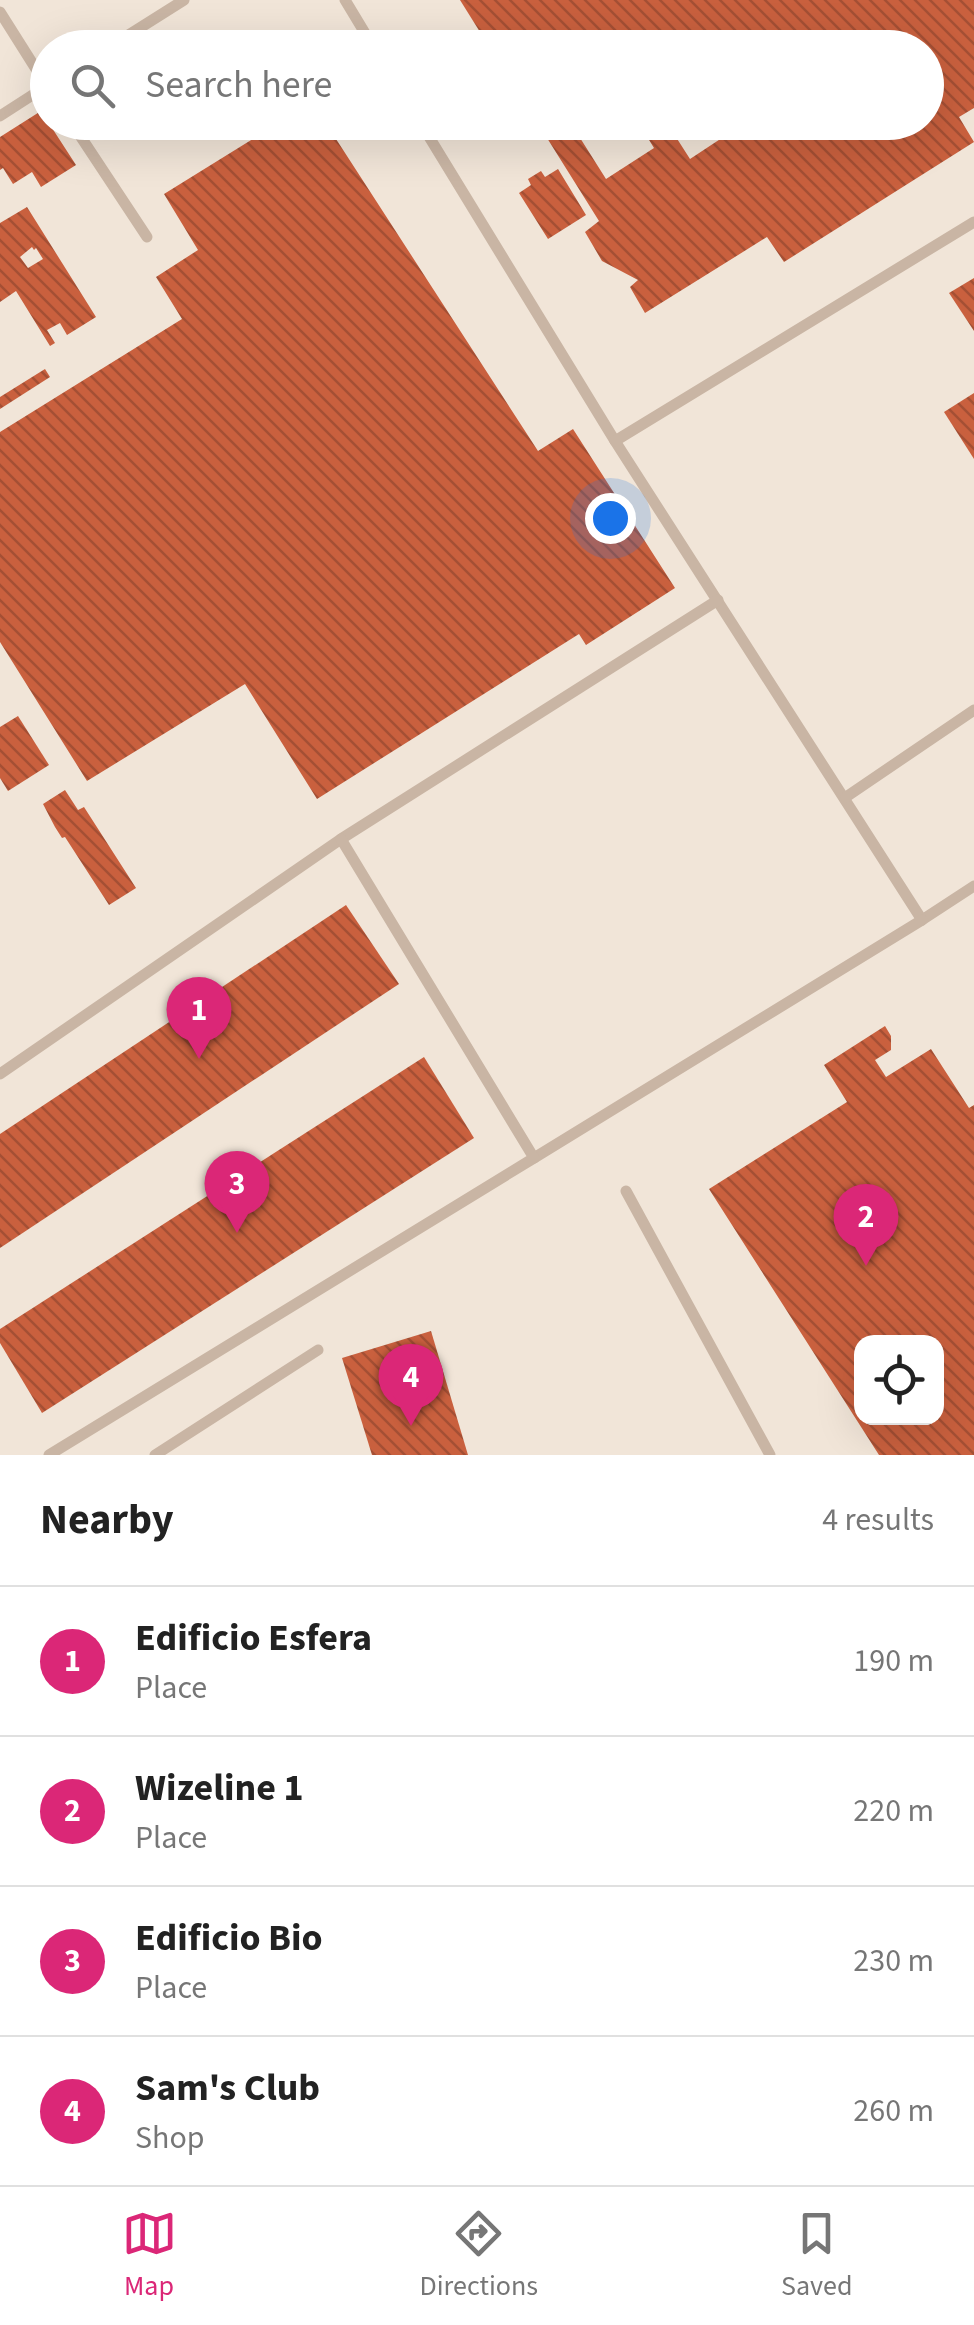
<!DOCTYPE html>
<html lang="en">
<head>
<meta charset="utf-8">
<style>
  :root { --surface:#fff; --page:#f6f6f6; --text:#222; --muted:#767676; --line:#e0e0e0; --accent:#db2777 }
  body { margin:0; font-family:"Source Sans 3",sans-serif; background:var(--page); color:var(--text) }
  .controls { position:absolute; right:30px; bottom:30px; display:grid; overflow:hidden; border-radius:20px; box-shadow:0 10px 40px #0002 }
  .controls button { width:90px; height:90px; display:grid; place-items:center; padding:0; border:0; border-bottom:2px solid var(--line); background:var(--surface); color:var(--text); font:50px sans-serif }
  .you { position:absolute; left:610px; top:518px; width:35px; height:35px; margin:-25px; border:8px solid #fff; border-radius:50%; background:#1a73e8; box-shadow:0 0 0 15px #1a73e833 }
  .badge { display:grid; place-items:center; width:65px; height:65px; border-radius:50%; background:var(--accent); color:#fff; font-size:32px; font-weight:700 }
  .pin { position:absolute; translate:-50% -82px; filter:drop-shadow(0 2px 5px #0008) }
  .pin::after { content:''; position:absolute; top:52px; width:35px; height:30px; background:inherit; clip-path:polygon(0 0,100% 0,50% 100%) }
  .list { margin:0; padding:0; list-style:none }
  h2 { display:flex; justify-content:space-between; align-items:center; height:130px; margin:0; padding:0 40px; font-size:42px }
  h2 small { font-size:32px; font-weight:400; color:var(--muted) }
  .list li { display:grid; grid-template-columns:65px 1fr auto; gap:30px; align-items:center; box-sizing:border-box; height:150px; padding:0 40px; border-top:2px solid var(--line) }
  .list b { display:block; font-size:38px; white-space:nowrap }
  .list p { margin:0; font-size:32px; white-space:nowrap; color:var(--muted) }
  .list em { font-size:32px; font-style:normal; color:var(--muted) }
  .icon { flex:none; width:55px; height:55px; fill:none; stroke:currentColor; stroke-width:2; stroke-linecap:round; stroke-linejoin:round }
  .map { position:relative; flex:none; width:974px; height:1455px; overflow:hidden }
  .search { position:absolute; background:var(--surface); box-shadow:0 10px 40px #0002; left:30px; right:30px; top:30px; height:110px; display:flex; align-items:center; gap:25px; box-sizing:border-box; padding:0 35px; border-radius:55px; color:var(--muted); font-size:38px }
  .sheet { height:730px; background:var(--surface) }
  nav { display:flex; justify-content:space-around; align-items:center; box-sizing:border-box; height:140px; border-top:2px solid var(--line); background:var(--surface); font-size:28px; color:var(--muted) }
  nav a { display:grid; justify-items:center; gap:5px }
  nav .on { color:var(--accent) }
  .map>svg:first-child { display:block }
  .building { fill:url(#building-back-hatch); fill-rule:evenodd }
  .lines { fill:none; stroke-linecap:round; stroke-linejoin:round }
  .lane { stroke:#c9b5a4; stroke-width:11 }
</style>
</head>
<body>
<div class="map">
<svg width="974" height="1455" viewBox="0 0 974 1455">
  <defs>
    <pattern id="building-back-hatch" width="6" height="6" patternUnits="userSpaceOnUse" patternTransform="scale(2.5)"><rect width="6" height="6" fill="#c9603e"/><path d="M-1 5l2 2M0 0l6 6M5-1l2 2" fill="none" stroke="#a44f34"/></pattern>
  </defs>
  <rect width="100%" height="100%" fill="#f1e5d8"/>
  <g class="building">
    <path d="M 460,0 L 974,0 L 974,108 L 959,117 L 974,142 L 784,262 L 767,237 L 645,313 L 630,287 L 638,280 L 602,261 L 585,232 L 599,221 L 537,122 L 570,122 L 606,179 L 654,148 L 638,122 L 691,122 L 674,134 L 690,159 L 737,128 L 734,122 L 926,122 L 926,48 L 490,48 Z"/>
    <path d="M 41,111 L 76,165 L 41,187 L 32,172 L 13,184 L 3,168 L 0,170 L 0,137 Z"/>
    <path d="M 280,122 L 325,122 L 538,451 L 573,429 L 675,588 L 586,645 L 579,634 L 317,799 L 245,684 L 87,781 L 0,642 L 0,432 L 182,319 L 156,277 L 198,250 L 164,194 Z"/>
    <path d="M 558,169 L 586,215 L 548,239 L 519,193 L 531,185 L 528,179 L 541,171 L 545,177 Z"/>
    <path d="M 27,207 L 96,317 L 67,335 L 60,323 L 47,330 L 55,343 L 50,346 L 16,291 L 0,302 L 0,223 ZM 32,247 L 34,250 L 36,248 L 43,259 L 28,268 L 20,257 Z"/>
    <path d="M 974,278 L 974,331 L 949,293 Z"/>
    <path d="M 45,369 L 50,377 L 0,409 L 0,397 Z"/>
    <path d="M 974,393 L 974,459 L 944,412 Z"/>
    <path d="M 18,716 L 49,765 L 8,791 L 0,778 L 0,727 Z"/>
    <path d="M 65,790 L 78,810 L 84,807 L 136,888 L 109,905 L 65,837 L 62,838 L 55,827 L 43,804 Z"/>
    <path d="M 346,905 L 399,984 L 0,1248 L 0,1134 Z"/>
    <path d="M 885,1026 L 891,1036 L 891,1050 L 875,1060 L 886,1077 L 931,1049 L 969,1108 L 974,1105 L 974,1455 L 879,1455 L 709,1189 L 847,1102 L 824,1065 ZM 862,1342 L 936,1342 L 936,1418 L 862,1418 Z"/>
    <path d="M 424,1057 L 474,1138 L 42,1413 L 0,1343 L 0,1329 Z"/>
    <path d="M 431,1331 L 468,1455 L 372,1455 L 342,1358 Z"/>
  </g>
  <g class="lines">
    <g class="lane">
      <path d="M 345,0 L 374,48"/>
      <path d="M 0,12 L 48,88"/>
      <path d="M 108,48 L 184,0"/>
      <path d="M 0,116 L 48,85"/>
      <path d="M 71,122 L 147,237"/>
      <path d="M 420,122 L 615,441 L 922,920 L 974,886"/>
      <path d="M 615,441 L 974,222"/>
      <path d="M 846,797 L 974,710"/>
      <path d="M 0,1074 L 341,839 L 718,600"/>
      <path d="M 534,1158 L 922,920"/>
      <path d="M 626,1191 L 770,1455"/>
      <path d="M 49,1455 L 534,1158 L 341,839"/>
      <path d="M 155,1455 L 318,1350"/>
    </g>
  </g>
</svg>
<div class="controls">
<button><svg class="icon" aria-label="locate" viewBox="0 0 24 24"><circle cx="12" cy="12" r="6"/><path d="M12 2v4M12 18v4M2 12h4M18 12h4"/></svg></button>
</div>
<div class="you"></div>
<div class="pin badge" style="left:199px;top:1059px">1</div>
<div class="pin badge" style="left:866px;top:1266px">2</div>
<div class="pin badge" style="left:237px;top:1233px">3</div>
<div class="pin badge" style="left:411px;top:1426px">4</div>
<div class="search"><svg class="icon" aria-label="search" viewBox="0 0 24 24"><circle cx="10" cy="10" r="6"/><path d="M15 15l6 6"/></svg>Search here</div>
</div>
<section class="sheet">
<h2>Nearby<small>4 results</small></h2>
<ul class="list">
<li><span class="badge">1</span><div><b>Edificio Esfera</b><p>Place</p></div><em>190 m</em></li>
<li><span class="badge">2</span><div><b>Wizeline 1</b><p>Place</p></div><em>220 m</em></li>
<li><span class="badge">3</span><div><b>Edificio Bio</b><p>Place</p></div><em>230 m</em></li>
<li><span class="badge">4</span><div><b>Sam's Club</b><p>Shop</p></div><em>260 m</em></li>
</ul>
</section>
<nav>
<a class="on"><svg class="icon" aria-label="map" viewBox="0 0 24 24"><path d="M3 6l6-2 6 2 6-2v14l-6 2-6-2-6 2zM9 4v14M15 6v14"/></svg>Map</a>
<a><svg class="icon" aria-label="directions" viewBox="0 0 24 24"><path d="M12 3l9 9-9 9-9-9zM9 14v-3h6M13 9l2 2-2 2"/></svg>Directions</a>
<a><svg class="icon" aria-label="saved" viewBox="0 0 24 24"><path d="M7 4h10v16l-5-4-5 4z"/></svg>Saved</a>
</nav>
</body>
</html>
